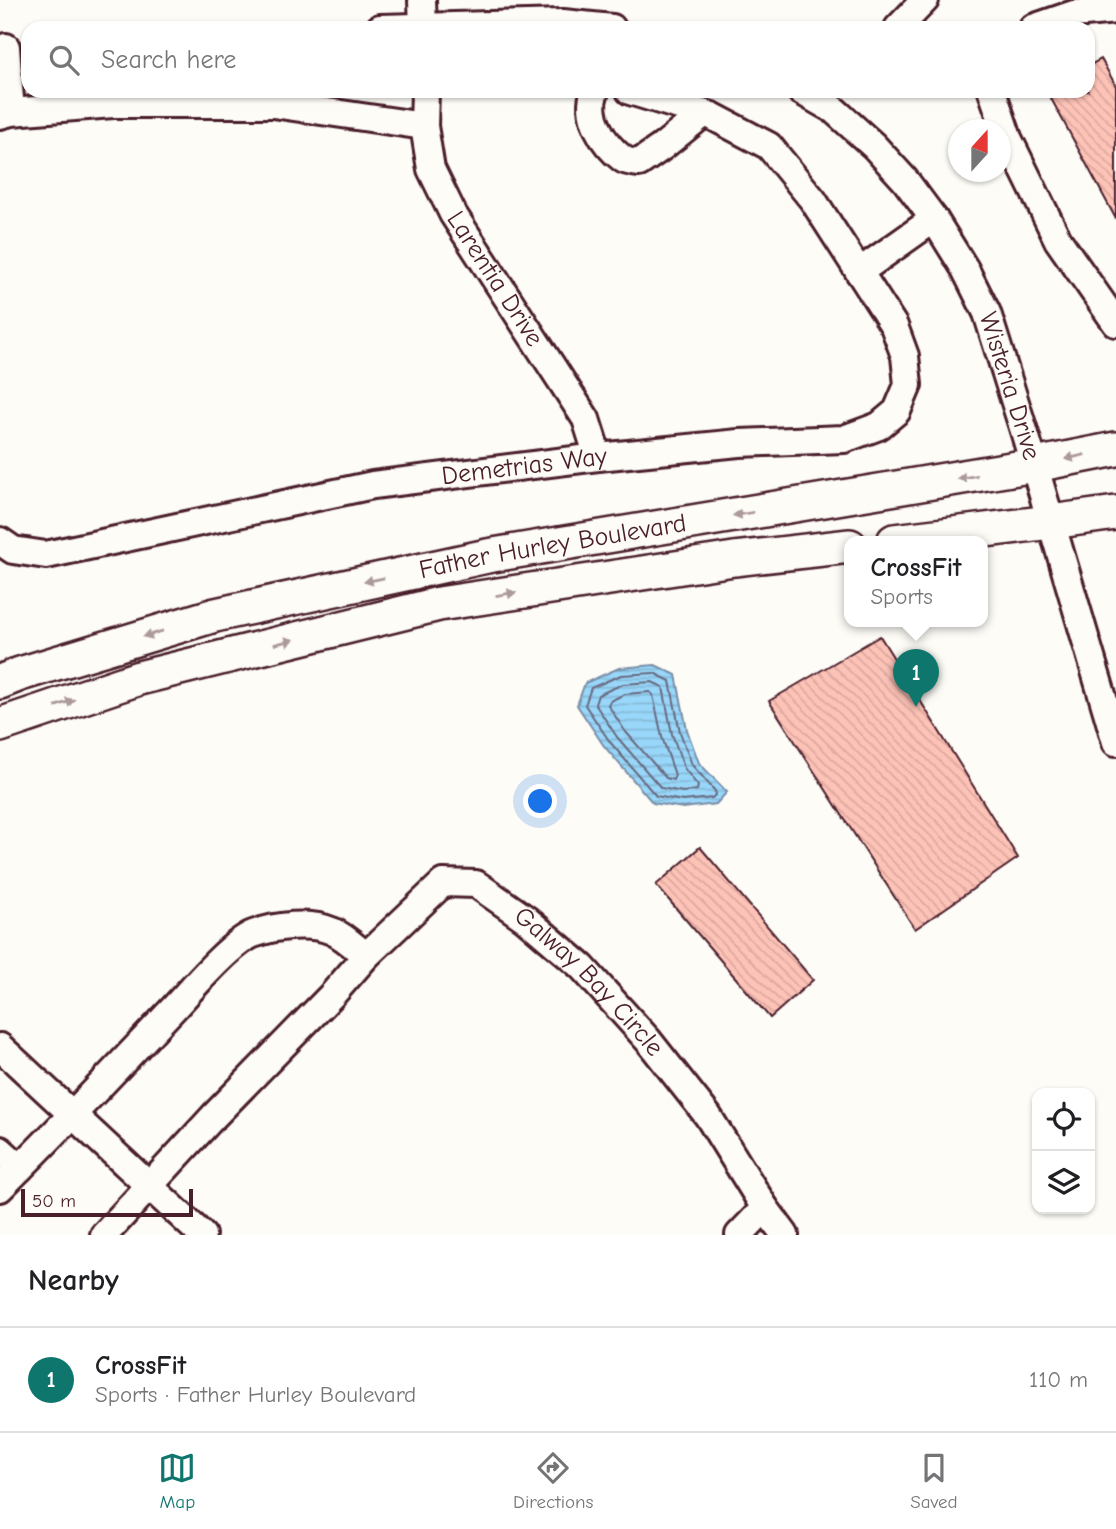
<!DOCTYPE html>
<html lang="en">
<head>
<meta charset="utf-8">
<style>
  :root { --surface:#fff; --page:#f6f6f6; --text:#202124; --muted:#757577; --line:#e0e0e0; --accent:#0f766e }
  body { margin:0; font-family:"Comic Neue",sans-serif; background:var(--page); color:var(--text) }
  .controls { position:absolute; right:21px; bottom:21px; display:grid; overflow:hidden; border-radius:14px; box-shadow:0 2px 5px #0004 }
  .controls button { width:63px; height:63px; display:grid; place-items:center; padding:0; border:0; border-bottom:2px solid var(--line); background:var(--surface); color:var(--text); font:35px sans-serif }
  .compass { position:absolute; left:948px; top:119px; width:63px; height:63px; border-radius:50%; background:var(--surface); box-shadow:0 2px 5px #0004; rotate:21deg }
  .scale { position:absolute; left:21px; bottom:18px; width:172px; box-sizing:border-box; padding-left:7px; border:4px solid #4a1f2b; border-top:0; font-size:19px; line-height:24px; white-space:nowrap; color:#4a1f2b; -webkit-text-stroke:5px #fdfcf7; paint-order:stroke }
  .you { position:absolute; left:541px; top:802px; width:24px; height:24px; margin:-18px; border:5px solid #fff; border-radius:50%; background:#1a73e8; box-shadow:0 0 0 10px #1a73e833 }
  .badge { display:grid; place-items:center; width:46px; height:46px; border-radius:50%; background:var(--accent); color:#fff; font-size:23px; font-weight:700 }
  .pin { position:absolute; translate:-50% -58px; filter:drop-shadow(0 2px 4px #0008) }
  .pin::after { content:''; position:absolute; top:37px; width:24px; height:21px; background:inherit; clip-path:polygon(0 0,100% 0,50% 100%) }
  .popup { position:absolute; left:844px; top:536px; width:144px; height:91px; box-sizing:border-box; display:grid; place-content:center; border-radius:14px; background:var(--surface); filter:drop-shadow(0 2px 5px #0005); font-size:23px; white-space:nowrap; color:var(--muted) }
  .popup b { font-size:26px; color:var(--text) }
  .popup::after { content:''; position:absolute; left:50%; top:100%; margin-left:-14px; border:14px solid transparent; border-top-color:var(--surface) }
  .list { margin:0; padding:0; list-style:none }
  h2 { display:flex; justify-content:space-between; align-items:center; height:91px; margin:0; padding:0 28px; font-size:30px }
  h2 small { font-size:23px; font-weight:400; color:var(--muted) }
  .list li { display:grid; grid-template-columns:46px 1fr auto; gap:21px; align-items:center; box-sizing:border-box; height:105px; padding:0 28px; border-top:2px solid var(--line) }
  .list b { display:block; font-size:26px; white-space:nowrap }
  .list p { margin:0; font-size:23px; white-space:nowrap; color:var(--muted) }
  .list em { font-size:23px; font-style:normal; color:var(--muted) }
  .icon { flex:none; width:38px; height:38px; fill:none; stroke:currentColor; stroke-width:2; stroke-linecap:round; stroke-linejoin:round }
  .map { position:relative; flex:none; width:1116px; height:1235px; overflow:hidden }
  .search { position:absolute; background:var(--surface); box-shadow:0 2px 5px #0004; left:21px; right:21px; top:21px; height:77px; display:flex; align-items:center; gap:18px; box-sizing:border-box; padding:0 24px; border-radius:21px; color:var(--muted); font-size:26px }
  .sheet { height:196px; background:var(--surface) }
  nav { display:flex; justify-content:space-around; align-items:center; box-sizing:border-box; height:98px; border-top:2px solid var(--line); background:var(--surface); font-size:19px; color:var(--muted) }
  nav a { display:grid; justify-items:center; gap:4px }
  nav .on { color:var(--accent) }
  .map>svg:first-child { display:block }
  .water { fill:url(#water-rules); stroke:#798da7; stroke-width:2 }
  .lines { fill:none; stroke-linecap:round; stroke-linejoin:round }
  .shore { stroke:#69697e; stroke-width:2 }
  .building { fill:url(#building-back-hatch); stroke:#4a1f2b; stroke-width:2 }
  .minor-casing { stroke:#4a1f2b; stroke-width:32 }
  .major-casing { stroke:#4a1f2b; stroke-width:38 }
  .minor { stroke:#fdfcf7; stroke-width:26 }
  .major { stroke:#fdfcf7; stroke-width:33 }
  .oneway { fill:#ac999b }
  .labels { text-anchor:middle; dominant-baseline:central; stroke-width:6; stroke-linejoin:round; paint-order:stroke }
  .street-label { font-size:26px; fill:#4a1f2b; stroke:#fdfcf7 }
</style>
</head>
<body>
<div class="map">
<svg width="1116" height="1235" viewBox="0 0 1116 1235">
  <defs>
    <pattern id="water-rules" width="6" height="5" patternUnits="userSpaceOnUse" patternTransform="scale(1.75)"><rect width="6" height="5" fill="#98d7fa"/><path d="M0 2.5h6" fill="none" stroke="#84b8d6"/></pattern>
    <pattern id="building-back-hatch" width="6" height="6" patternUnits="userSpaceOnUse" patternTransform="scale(1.75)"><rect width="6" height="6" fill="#fec3b7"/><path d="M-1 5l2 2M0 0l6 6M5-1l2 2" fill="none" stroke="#dba79e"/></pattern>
  </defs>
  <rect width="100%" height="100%" fill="#fdfcf7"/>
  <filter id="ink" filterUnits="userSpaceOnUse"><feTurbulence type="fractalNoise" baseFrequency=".0143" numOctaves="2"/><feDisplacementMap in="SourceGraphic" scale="14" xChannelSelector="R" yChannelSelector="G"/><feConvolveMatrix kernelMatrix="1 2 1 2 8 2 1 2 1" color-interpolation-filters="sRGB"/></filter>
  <g filter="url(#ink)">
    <path class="water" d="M 655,665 L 676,675 L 687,730 L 699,763 L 727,792 L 716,804 L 683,808 L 653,803 L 604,746 L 577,705 L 585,683 L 619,668 Z"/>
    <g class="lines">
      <g class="shore">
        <path d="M 654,673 L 670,681 L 680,732 L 692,765 L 715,791 L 716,794 L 712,798 L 683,801 L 656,796 L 610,742 L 585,705 L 591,688 L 621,675 Z"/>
        <path d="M 652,682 L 663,687 L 672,734 L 684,768 L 698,786 L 697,790 L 683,792 L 661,788 L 617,737 L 595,704 L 598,695 L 623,684 Z"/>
        <path d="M 650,692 L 653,695 L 662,737 L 675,775 L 673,780 L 666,778 L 625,731 L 608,705 L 610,701 L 625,694 Z"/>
      </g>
    </g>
    <g class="building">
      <path d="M 1101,59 L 1116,86 L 1116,219 L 1047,91 L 1088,91 L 1088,66 Z"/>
      <path d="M 880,636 L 1018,858 L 915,929 L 769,701 Z"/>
      <path d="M 700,847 L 813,980 L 770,1018 L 656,885 Z"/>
    </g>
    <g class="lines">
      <g class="minor-casing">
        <g id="minor">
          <path d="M 422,0 L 423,28"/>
          <path d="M 380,28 L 563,23 L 612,28"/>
          <path d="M 898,28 L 925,0"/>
          <path d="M 1033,28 L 1074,14 L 1116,10"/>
          <path id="s1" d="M 425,91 L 424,126 L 431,169 L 453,214 L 586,419 L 598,457"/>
          <path d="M 595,91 C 585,115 603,144 623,159 C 627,162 634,162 639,163 L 662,147 L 703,114"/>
          <path id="s2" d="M 801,91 L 834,110 L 874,146 L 905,180 L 934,219 L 965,269 L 987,313 L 1025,434 L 1116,742"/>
          <path d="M 992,91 L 1008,138 L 1058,240 L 1116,323"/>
          <path d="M 11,112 L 113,104 L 273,104 L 424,126"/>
          <path d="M 0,115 L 11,112 L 6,47"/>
          <path d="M 859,272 L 934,219"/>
          <path id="s3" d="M 0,541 L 13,550 L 46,555 L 373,485 L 598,457 L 739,443 L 844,439 L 879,426 L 897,411 L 908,385 L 905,356 L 894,326 L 813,200 L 769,146 L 712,116 L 630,91"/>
          <path d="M 0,1047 L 202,1235"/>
          <path d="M 0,1150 L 20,1168"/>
          <path d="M 0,1188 C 59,1130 115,1070 171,1011 C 190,991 229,944 253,934 C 275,926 310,921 332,931 C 344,936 355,947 366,956"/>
          <path id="s4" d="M 104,1235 L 213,1117 L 332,995 L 366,956 L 443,883 L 476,884 L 526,919 L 582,967 L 648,1040 L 708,1116 L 765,1208 L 785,1235"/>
          <path d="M 739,1235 L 765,1208"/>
        </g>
      </g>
      <g class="major-casing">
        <g id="major">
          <path d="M 894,541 L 1051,522 L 1116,513"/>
          <path id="s5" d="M 0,682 L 20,674 L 215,615 L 487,556 L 1035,465 L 1116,449"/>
          <path d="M 0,725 L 139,678 L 439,604 L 734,559 L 850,546"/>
        </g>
      </g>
      <use href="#minor" class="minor"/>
      <use href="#major" class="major"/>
    </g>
    <defs><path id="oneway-solid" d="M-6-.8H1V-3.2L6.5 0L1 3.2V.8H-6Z" transform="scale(1.75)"/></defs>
    <g class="oneway">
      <use href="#oneway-solid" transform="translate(1075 457) rotate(167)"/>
      <use href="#oneway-solid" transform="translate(967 477) rotate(171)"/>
      <use href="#oneway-solid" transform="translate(743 514) rotate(171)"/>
      <use href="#oneway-solid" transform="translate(374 580) rotate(168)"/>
      <use href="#oneway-solid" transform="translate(506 594) rotate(-9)"/>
      <use href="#oneway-solid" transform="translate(153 634) rotate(163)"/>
      <use href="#oneway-solid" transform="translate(284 642) rotate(-14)"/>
      <use href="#oneway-solid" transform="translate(65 703) rotate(-19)"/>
    </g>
  </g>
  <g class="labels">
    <g class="street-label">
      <text stroke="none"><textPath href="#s1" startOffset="206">Larentia Drive</textPath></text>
      <text stroke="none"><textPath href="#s2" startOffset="371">Wisteria Drive</textPath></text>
      <text stroke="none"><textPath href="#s3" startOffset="536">Demetrias Way</textPath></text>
      <text stroke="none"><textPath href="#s5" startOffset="570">Father Hurley Boulevard</textPath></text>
      <text stroke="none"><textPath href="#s4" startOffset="672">Galway Bay Circle</textPath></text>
    </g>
  </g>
</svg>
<div class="controls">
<button><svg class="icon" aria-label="locate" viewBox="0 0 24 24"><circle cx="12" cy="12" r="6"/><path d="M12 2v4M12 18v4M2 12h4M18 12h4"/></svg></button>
<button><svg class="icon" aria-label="layers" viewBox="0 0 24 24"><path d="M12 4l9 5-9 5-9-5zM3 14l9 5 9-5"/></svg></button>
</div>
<svg class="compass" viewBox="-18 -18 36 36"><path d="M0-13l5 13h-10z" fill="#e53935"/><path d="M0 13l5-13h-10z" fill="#757577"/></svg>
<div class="scale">50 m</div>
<div class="you"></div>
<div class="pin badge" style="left:916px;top:707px">1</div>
<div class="popup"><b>CrossFit</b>Sports</div>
<div class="search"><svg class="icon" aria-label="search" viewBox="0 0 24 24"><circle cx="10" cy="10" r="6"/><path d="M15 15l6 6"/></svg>Search here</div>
</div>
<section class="sheet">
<h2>Nearby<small></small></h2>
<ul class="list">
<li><span class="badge">1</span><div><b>CrossFit</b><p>Sports · Father Hurley Boulevard</p></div><em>110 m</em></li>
</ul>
</section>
<nav>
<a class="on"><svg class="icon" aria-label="map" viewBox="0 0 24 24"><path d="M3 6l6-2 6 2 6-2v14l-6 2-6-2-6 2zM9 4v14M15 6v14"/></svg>Map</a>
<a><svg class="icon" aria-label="directions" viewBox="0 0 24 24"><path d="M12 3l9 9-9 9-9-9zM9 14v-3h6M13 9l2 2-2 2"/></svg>Directions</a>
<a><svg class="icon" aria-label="saved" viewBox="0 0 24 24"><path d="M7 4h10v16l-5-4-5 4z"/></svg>Saved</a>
</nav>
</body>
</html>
